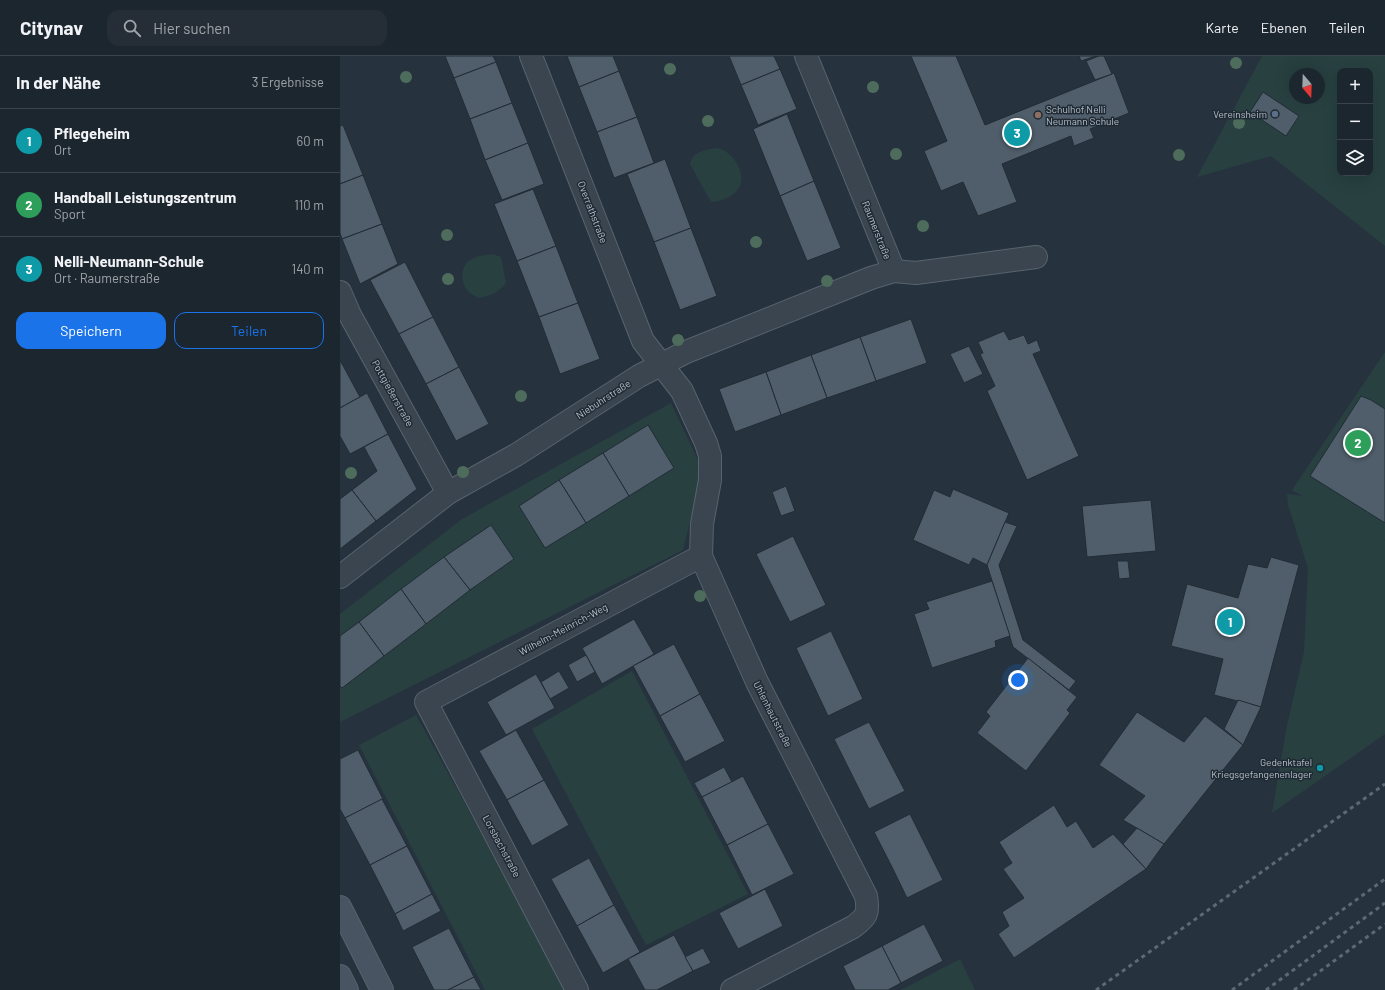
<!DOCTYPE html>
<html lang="de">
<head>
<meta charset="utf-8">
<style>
  :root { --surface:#1c262f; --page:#252e37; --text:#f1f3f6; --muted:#a0a5aa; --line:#3a434b; --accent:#1a73e8 }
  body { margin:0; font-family:Barlow,sans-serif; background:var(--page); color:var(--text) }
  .controls { position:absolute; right:12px; top:12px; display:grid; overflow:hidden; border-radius:8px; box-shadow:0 4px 16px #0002 }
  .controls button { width:36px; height:36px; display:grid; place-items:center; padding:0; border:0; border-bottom:1px solid var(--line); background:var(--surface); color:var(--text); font:20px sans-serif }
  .compass { position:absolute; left:949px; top:12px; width:36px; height:36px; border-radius:50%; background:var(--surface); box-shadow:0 4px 16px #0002; rotate:161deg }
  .you { position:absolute; left:678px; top:624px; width:14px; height:14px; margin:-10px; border:3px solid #fff; border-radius:50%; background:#1a73e8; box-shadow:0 0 0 6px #1a73e833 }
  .badge { display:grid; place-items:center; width:26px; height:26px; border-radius:50%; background:var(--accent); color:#fff; font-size:13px; font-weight:700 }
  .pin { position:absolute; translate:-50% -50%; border:2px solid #fff; box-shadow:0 1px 4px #0006 }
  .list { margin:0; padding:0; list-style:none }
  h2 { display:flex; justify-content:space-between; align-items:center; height:52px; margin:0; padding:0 16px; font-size:17px }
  h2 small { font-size:13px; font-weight:400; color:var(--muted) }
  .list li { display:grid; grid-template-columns:26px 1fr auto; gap:12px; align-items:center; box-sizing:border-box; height:64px; padding:0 16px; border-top:1px solid var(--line) }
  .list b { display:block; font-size:15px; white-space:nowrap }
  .list p { margin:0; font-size:13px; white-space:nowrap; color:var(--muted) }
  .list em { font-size:13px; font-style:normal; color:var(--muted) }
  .actions { display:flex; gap:8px; padding:12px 16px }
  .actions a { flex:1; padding:9px 0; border:1px solid var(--accent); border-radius:12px; text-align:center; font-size:14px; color:var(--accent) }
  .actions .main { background:var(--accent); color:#fff }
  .icon { flex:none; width:22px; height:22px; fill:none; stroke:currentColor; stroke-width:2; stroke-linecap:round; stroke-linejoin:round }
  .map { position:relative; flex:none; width:1045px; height:934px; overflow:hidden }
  header { display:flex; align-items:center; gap:24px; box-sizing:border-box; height:56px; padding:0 20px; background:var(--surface); border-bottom:1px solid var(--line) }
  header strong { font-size:19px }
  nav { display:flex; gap:22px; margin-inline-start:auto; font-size:14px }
  .search { width:280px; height:36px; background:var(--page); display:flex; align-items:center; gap:10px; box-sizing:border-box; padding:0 14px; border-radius:12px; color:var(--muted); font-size:15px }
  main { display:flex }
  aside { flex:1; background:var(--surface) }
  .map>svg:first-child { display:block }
  .green { fill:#284040; fill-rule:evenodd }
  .building { fill:#4f5e6a; stroke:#212c36 }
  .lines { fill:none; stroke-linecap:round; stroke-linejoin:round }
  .street-casing { stroke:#58636d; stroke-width:24 }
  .secondary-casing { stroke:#58636d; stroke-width:24 }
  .street { stroke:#3a454f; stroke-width:22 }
  .secondary { stroke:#485462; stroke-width:22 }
  .rail { stroke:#5c6976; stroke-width:3; stroke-dasharray:4 4; stroke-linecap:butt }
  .tree { fill:#4e6c5c }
  .service-dot { fill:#5c6f8a; stroke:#1f2a34; stroke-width:1.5 }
  .education-dot { fill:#8d6e63; stroke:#1f2a34; stroke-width:1.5 }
  .culture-dot { fill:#0f9aa8; stroke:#1f2a34; stroke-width:1.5 }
  .labels { text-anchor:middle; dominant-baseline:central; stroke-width:3; stroke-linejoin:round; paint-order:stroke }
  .poi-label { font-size:10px; fill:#b6c0ca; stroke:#1f2a34; text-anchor:end }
  .street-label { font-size:10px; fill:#b6c0ca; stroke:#1f2a34 }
</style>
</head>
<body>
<header>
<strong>Citynav</strong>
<div class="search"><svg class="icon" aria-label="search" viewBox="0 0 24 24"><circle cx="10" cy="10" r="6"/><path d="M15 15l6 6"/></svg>Hier suchen</div>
<nav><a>Karte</a><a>Ebenen</a><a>Teilen</a></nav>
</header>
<main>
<aside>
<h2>In der Nähe<small>3 Ergebnisse</small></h2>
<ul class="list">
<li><span class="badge" style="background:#0f9aa8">1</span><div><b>Pflegeheim</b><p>Ort</p></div><em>60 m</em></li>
<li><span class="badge" style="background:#2e9e5b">2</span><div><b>Handball Leistungszentrum</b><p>Sport</p></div><em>110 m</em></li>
<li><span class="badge" style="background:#0f9aa8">3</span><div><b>Nelli-Neumann-Schule</b><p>Ort · Raumerstraße</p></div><em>140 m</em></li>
</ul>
<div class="actions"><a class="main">Speichern</a><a>Teilen</a></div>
</aside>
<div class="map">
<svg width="1045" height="934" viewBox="0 0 1045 934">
  <rect width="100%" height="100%" fill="#26333f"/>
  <g class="green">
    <path d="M 922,0 L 1045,0 L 1045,190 L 931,100 L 857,121 ZM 1000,15 L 1030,15 L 1030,117 L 1000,117 ZM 955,18 L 979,18 L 979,42 L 955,42 Z"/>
    <path d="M 376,92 C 384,93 387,96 392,101 C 412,124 398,144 371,146 L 350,108 C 353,95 365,94 376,92 Z"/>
    <path d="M 153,198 L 161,201 L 166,227 C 158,237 150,240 138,242 C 136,240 132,239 130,237 C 121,229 119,213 129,205 C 134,200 146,199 153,198 Z"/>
    <path d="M 1045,296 L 1045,485 L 1044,484 L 1045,485 L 1045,678 L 932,757 L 947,669 L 964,596 L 968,512 L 948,449 L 947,438 L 963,440 L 952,434 Z"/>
    <path d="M 331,347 L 363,415 L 343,494 L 0,666 L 0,558 L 122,463 Z"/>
    <path d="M 292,615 L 408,838 L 306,889 L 192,673 Z"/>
    <path d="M 76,659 L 228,934 L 145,934 L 19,689 Z"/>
    <path d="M 620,903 L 635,934 L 561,934 Z"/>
  </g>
  <g class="building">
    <path d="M 105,0 L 153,0 L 156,6 L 114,22 Z"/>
    <path d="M 227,0 L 273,0 L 279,15 L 239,31 Z"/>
    <path d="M 389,0 L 434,0 L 440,13 L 401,29 Z"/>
    <path d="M 571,0 L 616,0 L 645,69 L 774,17 L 789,57 L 750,73 L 754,82 L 734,90 L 731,80 L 662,108 L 677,146 L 638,160 L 623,126 L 601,135 L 584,95 L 607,85 Z"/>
    <path d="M 739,0 L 756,0 L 741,5 Z"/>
    <path d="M 759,0 L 764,0 L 772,18 L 755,24 L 746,5 Z"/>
    <path d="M 156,6 L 172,47 L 130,63 L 114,22 Z"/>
    <path d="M 440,13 L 457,53 L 418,69 L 401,29 Z"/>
    <path d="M 279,15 L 297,61 L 257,76 L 239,31 Z"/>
    <path d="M 923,36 L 959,60 L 946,80 L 910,56 Z"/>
    <path d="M 172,47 L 188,87 L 145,104 L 130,63 Z"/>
    <path d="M 447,58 L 474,125 L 440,140 L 413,73 Z"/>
    <path d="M 297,61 L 314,107 L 274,122 L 257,76 Z"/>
    <path d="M 3,69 L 23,119 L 0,128 L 0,70 Z"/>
    <path d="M 188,87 L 204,128 L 162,144 L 145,104 Z"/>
    <path d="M 325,103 L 351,172 L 314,186 L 287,118 Z"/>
    <path d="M 23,119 L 42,168 L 2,183 L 0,177 L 0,128 Z"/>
    <path d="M 474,125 L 501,192 L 467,205 L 440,140 Z"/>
    <path d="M 193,133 L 216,190 L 177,205 L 154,148 Z"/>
    <path d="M 42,168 L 58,208 L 20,228 L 2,183 Z"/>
    <path d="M 351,172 L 377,240 L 340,254 L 314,186 Z"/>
    <path d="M 216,190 L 238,247 L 199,261 L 177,205 Z"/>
    <path d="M 65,206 L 93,261 L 59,278 L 30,224 Z"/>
    <path d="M 238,247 L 260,303 L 220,318 L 199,261 Z"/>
    <path d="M 93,261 L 119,311 L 86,328 L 59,278 Z"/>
    <path d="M 571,263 L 587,307 L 536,325 L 520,281 Z"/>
    <path d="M 664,275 L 669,284 L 684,279 L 688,288 L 697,284 L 701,295 L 693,298 L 739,400 L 687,424 L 647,335 L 655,330 L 640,298 L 643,297 L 638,286 Z"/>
    <path d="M 520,281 L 536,325 L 487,342 L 471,299 Z"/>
    <path d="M 629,290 L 643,318 L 624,327 L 610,298 Z"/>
    <path d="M 471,299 L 487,342 L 441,359 L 426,316 Z"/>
    <path d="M 0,304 L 20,341 L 0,352 Z"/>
    <path d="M 119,311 L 149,368 L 116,385 L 86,328 Z"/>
    <path d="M 426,316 L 441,359 L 395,376 L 379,333 Z"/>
    <path d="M 27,337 L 48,378 L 10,398 L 0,380 L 0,352 Z"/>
    <path d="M 1021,340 L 1031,344 L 1045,353 L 1045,467 L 970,420 Z"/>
    <path d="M 308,369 L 334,412 L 289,440 L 263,397 Z"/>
    <path d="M 48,378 L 77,433 L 36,465 L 12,434 L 37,415 L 24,391 Z"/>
    <path d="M 263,397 L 289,440 L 246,467 L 219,424 Z"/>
    <path d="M 219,424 L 246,467 L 205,492 L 179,450 Z"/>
    <path d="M 446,430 L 455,455 L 441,460 L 432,436 Z"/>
    <path d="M 613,433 L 669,457 L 647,509 L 633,502 L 629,509 L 573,484 L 594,434 L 610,441 Z"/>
    <path d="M 12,434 L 36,465 L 0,493 L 0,443 Z"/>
    <path d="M 811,444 L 816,495 L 747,501 L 742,450 Z"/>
    <path d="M 665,466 L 677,470 L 659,509 L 683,584 L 736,625 L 729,634 L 673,591 L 647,509 Z"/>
    <path d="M 151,469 L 174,503 L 130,534 L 104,501 Z"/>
    <path d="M 453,480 L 486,549 L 450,566 L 416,498 Z"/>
    <path d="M 104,501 L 130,534 L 86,568 L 61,533 Z"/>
    <path d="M 931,501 L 959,509 L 921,651 L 874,639 L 883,603 L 831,590 L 847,528 L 898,542 L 908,508 L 927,512 Z"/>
    <path d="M 777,505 L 788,505 L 790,522 L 779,523 Z"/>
    <path d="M 652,525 L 670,580 L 655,585 L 656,591 L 592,612 L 574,558 L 589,553 L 586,546 Z"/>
    <path d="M 61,533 L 86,568 L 44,600 L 19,566 Z"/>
    <path d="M 294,563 L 314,598 L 262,628 L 242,592 Z"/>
    <path d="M 19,566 L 44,600 L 2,632 L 0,630 L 0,580 Z"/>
    <path d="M 491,575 L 523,643 L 488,660 L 456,592 Z"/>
    <path d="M 334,588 L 360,638 L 320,660 L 293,610 Z"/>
    <path d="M 246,599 L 255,616 L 237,626 L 228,609 Z"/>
    <path d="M 688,602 L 737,641 L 727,654 L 730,657 L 686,715 L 637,677 L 650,660 L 646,656 Z"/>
    <path d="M 219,615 L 229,632 L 210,643 L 201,626 Z"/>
    <path d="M 196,618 L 215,652 L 166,679 L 147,646 Z"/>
    <path d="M 360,638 L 385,685 L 345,706 L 320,660 Z"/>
    <path d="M 898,644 L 921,651 L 903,689 L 884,673 Z"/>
    <path d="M 797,656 L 844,686 L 865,660 L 903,689 L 824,788 L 783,764 L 805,740 L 759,709 Z"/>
    <path d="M 529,666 L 565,735 L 529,753 L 494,683 Z"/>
    <path d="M 176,674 L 204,724 L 167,744 L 139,695 Z"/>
    <path d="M 18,694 L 43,743 L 5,762 L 0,753 L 0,703 Z"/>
    <path d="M 384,711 L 392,726 L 362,741 L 354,727 Z"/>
    <path d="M 403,720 L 428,768 L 387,789 L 362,741 Z"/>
    <path d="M 204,724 L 229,769 L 192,790 L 167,744 Z"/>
    <path d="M 42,743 L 67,790 L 30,809 L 5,762 Z"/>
    <path d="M 714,749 L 727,771 L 736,765 L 753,792 L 773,778 L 806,813 L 674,902 L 658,878 L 669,870 L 662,856 L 684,842 L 663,813 L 672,807 L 659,786 Z"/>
    <path d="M 570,758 L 603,824 L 567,842 L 551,809 L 534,776 Z"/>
    <path d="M 428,768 L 454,818 L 412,839 L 387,789 Z"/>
    <path d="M 797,772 L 824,788 L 806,813 L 783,788 Z"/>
    <path d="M 67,790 L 92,838 L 55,858 L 30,809 Z"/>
    <path d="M 249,802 L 274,849 L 237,870 L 211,823 Z"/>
    <path d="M 425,833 L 443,870 L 398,893 L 379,857 Z"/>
    <path d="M 92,838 L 101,855 L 63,875 L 55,858 Z"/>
    <path d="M 274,849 L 300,896 L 263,917 L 237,870 Z"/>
    <path d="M 584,868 L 603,905 L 561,927 L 542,890 Z"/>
    <path d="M 109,872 L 134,921 L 108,934 L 94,934 L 72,891 Z"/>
    <path d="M 334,879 L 353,915 L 317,934 L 305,934 L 288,903 Z"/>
    <path d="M 542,890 L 561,927 L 548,934 L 515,934 L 503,910 Z"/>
    <path d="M 363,892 L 371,907 L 353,915 L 345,901 Z"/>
    <path d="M 134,921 L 141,934 L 108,934 Z"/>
  </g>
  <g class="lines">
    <g class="street-casing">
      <g id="street">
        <path d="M 191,0 L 303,285 L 342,335 L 366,387 L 370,400 L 370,424 L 362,468 L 361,500 L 417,626 L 526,840 C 529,857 527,861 513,871 L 392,934"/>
        <path d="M 466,0 L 554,215"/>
        <path d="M 0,236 L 10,259 L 108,437"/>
        <path d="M 0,521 L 108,437 L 176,399 L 299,320 L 346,296 L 531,222 L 554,215 L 576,217 L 696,201"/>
        <path d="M 237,934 L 86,646 L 361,500"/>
      </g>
    </g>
    <g class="secondary-casing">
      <g id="secondary">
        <path d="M 0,851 L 42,934"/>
        <path d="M 0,920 L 7,934"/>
      </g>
    </g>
    <use href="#street" class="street"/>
    <use href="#secondary" class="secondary"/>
    <g class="rail">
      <path d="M 756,934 L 1045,728"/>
      <path d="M 892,934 L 1045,823"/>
      <path d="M 926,934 L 1045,847"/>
      <path d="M 954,934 L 1045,868"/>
    </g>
  </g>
  <g class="tree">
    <circle cx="896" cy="7" r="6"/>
    <circle cx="330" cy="13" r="6"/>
    <circle cx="66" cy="21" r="6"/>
    <circle cx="533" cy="31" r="6"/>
    <circle cx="368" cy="65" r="6"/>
    <circle cx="899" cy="67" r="6"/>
    <circle cx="556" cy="98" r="6"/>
    <circle cx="839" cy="99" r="6"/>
    <circle cx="583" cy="170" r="6"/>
    <circle cx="107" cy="179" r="6"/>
    <circle cx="416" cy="186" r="6"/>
    <circle cx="108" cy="223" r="6"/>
    <circle cx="487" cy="225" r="6"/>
    <circle cx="338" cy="284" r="6"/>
    <circle cx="181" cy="340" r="6"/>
    <circle cx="123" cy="416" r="6"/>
    <circle cx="11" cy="417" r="6"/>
    <circle cx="360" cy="540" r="6"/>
  </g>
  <circle class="service-dot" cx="935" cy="58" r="4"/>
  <circle class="education-dot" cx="698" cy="59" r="4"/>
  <circle class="culture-dot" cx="980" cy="712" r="4"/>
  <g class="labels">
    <g class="poi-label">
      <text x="706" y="53" text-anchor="start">Schulhof Nelli<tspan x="706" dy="12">Neumann Schule</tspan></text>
      <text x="927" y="58">Vereinsheim</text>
      <text x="972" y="706">Gedenktafel<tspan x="972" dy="12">Kriegsgefangenenlager</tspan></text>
    </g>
    <g class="street-label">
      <text transform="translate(253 156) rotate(69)">Overrathstraße</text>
      <text transform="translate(537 174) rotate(68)">Raumerstraße</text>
      <text transform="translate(53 337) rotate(61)">Pottgießerstraße</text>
      <text transform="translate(263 343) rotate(-33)">Niebuhrstraße</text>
      <text transform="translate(223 573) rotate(-28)">Wilhelm-Meinrich-Weg</text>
      <text transform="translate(433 658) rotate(63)">Uhlenhautstraße</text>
      <text transform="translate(162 790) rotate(62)">Lorsbachstraße</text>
    </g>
  </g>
</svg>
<div class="controls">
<button>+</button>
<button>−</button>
<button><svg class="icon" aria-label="layers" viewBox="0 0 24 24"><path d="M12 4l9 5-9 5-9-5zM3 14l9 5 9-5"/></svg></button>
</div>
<svg class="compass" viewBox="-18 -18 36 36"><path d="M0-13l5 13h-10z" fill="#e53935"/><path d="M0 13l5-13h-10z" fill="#a0a5aa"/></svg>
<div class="you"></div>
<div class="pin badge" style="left:890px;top:566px;background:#0f9aa8">1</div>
<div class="pin badge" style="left:1018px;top:387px;background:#2e9e5b">2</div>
<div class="pin badge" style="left:677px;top:77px;background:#0f9aa8">3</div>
</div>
</main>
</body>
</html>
